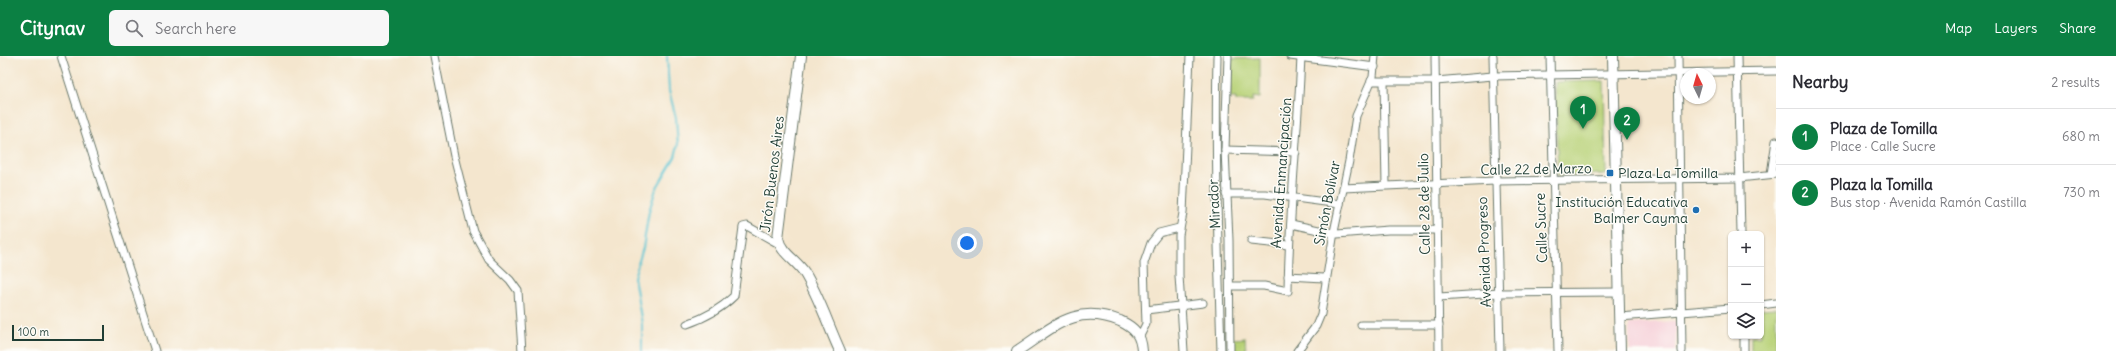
<!DOCTYPE html>
<html lang="en">
<head>
<meta charset="utf-8">
<style>
  :root { --surface:#fff; --page:#f7f7f7; --text:#2b2b33; --muted:#7c7c81; --line:#e1e1e2; --accent:#0b8043 }
  body { margin:0; font-family:Delius,sans-serif; background:var(--page); color:var(--text) }
  .controls { position:absolute; right:12px; bottom:12px; display:grid; overflow:hidden; border-radius:6px; box-shadow:0 1px 3px #0004 }
  .controls button { width:36px; height:36px; display:grid; place-items:center; padding:0; border:0; border-bottom:1px solid var(--line); background:var(--surface); color:var(--text); font:20px sans-serif }
  .compass { position:absolute; left:1680px; top:12px; width:36px; height:36px; border-radius:50%; background:var(--surface); box-shadow:0 1px 3px #0004; rotate:355deg }
  .scale { position:absolute; left:12px; bottom:10px; width:92px; box-sizing:border-box; padding-left:4px; border:2px solid #1f3d34; border-top:0; font-size:11px; line-height:14px; white-space:nowrap; color:#1f3d34; -webkit-text-stroke:3px #fdfcf7; paint-order:stroke }
  .you { position:absolute; left:967px; top:187px; width:14px; height:14px; margin:-10px; border:3px solid #fff; border-radius:50%; background:#1a73e8; box-shadow:0 0 0 6px #1a73e833 }
  .badge { display:grid; place-items:center; width:26px; height:26px; border-radius:50%; background:var(--accent); color:#fff; font-size:13px; font-weight:700 }
  .pin { position:absolute; translate:-50% -33px; filter:drop-shadow(0 1px 2px #0008) }
  .pin::after { content:''; position:absolute; top:21px; width:14px; height:12px; background:inherit; clip-path:polygon(0 0,100% 0,50% 100%) }
  .list { margin:0; padding:0; list-style:none }
  h2 { display:flex; justify-content:space-between; align-items:center; height:52px; margin:0; padding:0 16px; font-size:17px }
  h2 small { font-size:13px; font-weight:400; color:var(--muted) }
  .list li { display:grid; grid-template-columns:26px 1fr auto; gap:12px; align-items:center; box-sizing:border-box; height:56px; padding:0 16px; border-top:1px solid var(--line) }
  .list b { display:block; font-size:15px; white-space:nowrap }
  .list p { margin:0; font-size:13px; white-space:nowrap; color:var(--muted) }
  .list em { font-size:13px; font-style:normal; color:var(--muted) }
  .icon { flex:none; width:22px; height:22px; fill:none; stroke:currentColor; stroke-width:2; stroke-linecap:round; stroke-linejoin:round }
  .map { position:relative; flex:none; width:1776px; height:295px; overflow:hidden }
  header { display:flex; align-items:center; gap:24px; box-sizing:border-box; height:56px; padding:0 20px; background:var(--accent); color:#fff }
  header strong { font-size:19px }
  nav { display:flex; gap:22px; margin-inline-start:auto; font-size:14px }
  .search { width:280px; height:36px; background:var(--page); display:flex; align-items:center; gap:10px; box-sizing:border-box; padding:0 14px; border-radius:6px; color:var(--muted); font-size:15px }
  main { display:flex }
  aside { flex:1; background:var(--surface) }
  .map>svg:first-child { display:block }
  .built { fill:#f6cfd8 }
  .green { fill:#b7d176; stroke:#6b8755 }
  .lines { fill:none; stroke-linecap:round; stroke-linejoin:round }
  .stream { stroke:#5ac5d3; stroke-width:2 }
  .street-casing { stroke:#6a786a; stroke-width:9 }
  .secondary-casing { stroke:#6a786a; stroke-width:12 }
  .street { stroke:#fff; stroke-width:7 }
  .secondary { stroke:#fff; stroke-width:10 }
  .poi-dot { fill:#1f6fb2; stroke:#fdfcf7; stroke-width:1.5 }
  .labels { text-anchor:middle; dominant-baseline:central; stroke-width:3; stroke-linejoin:round; paint-order:stroke }
  .street-label { font-size:14px; fill:#1f3d34; stroke:#fdfcf7 }
  .poi-label { font-size:14px; fill:#1f3d34; stroke:#fdfcf7; text-anchor:start }
</style>
</head>
<body>
<header>
<strong>Citynav</strong>
<div class="search"><svg class="icon" aria-label="search" viewBox="0 0 24 24"><circle cx="10" cy="10" r="6"/><path d="M15 15l6 6"/></svg>Search here</div>
<nav><a>Map</a><a>Layers</a><a>Share</a></nav>
</header>
<main>
<div class="map">
<svg width="1776" height="295" viewBox="0 0 1776 295">
  <rect width="100%" height="100%" fill="#fdfcf7"/>
  <filter id="ink" filterUnits="userSpaceOnUse"><feTurbulence type="fractalNoise" baseFrequency=".025" numOctaves="2"/><feDisplacementMap in="SourceGraphic" scale="8" xChannelSelector="R" yChannelSelector="G"/><feConvolveMatrix kernelMatrix="1 2 1 2 8 2 1 2 1" color-interpolation-filters="sRGB"/></filter>
  <filter id="wash" filterUnits="userSpaceOnUse"><feTurbulence type="fractalNoise" baseFrequency=".012" numOctaves="4" result="noise"/><feDisplacementMap in="SourceGraphic" scale="16" xChannelSelector="R" yChannelSelector="G"/><feGaussianBlur stdDeviation="0.9" result="paint"/><feColorMatrix in="noise" values="0 0 0 0 0 0 0 0 0 0 0 0 0 0 0 0 0 1.4 0 .05"/><feComposite in="paint" operator="in"/></filter>
  <g filter="url(#wash)">
    <rect width="100%" height="100%" fill="#f4e6ce"/>
    <path class="built" d="M 1676,265 L 1676,295 L 1630,295 L 1629,268 Z"/>
    <g class="green">
      <path d="M 1260,2 L 1260,42 L 1253,41 L 1253,45 L 1236,45 L 1236,42 L 1230,42 L 1231,3 Z"/>
      <path d="M 1604,25 L 1606,118 L 1558,120 L 1555,26 Z"/>
      <path d="M 1776,252 L 1776,295 L 1751,295 L 1751,280 L 1761,280 L 1761,253 Z"/>
      <path d="M 1245,282 L 1246,295 L 1234,295 L 1233,283 Z"/>
    </g>
    <g class="lines">
      <path class="stream" d="M 642,295 L 642,268 L 634,221 L 643,192 L 649,155 L 656,133 L 675,101 L 678,89 L 676,62 L 669,35 L 667,0"/>
    </g>
  </g>
  <g filter="url(#ink)">
    <g class="lines">
      <g class="street-casing">
        <g id="street">
          <path d="M 61,0 L 155,295"/>
          <path d="M 434,0 L 454,100 L 473,175 L 489,204 L 510,224 L 518,235 L 522,295"/>
          <path d="M 1217,0 C 1215,98 1218,197 1221,295"/>
          <path d="M 1228,0 L 1225,94 L 1229,184 L 1230,295"/>
          <path d="M 1290,0 L 1375,11"/>
          <path d="M 1435,0 L 1439,295"/>
          <path d="M 1493,0 L 1500,295"/>
          <path d="M 1550,0 L 1558,295"/>
          <path d="M 1678,0 L 1682,295"/>
          <path d="M 1737,0 L 1741,178"/>
          <path d="M 1371,25 L 1436,25 L 1493,20 L 1776,15"/>
          <path d="M 1384,26 L 1386,129"/>
          <path d="M 1225,94 L 1296,96"/>
          <path d="M 1771,118 L 1776,85"/>
          <path d="M 1343,132 L 1495,125 L 1739,122 L 1776,118"/>
          <path d="M 1226,138 L 1265,138 L 1340,148"/>
          <path d="M 1291,168 L 1337,178 L 1388,174 L 1437,174"/>
          <path d="M 1251,185 L 1288,189"/>
          <path d="M 1288,220 L 1324,222 L 1326,225"/>
          <path d="M 1230,230 L 1264,230 L 1288,235 C 1289,157 1298,78 1301,0"/>
          <path d="M 1439,241 L 1499,237 L 1619,236"/>
          <path d="M 1761,249 L 1776,247"/>
          <path d="M 1146,254 L 1203,247"/>
          <path d="M 1620,261 L 1731,252"/>
          <path d="M 687,268 C 704,262 721,253 734,240 L 743,171 L 747,170 L 779,188"/>
          <path d="M 1361,269 L 1439,269"/>
          <path d="M 1140,280 L 1146,268 L 1144,207 L 1151,187 L 1159,177 L 1179,172"/>
          <path d="M 1744,280 L 1744,295"/>
          <path d="M 1184,295 L 1179,220 L 1179,179 L 1183,157 L 1190,0"/>
          <path d="M 1297,295 L 1316,270 L 1321,258 L 1334,176 L 1349,105 L 1356,60 L 1373,21 L 1375,0"/>
        </g>
      </g>
      <g class="secondary-casing">
        <g id="secondary">
          <path d="M 801,0 L 778,182 C 780,196 796,204 804,216 C 819,240 828,269 840,295"/>
          <path d="M 1613,0 L 1620,295"/>
          <path d="M 1017,295 C 1054,271 1075,247 1120,265 C 1135,272 1141,279 1142,295"/>
        </g>
      </g>
      <use href="#street" class="street"/>
      <use href="#secondary" class="secondary"/>
    </g>
  </g>
  <g class="poi-dot">
    <rect x="1606" y="113" width="8" height="8" rx="2"/>
    <circle cx="1696" cy="154" r="4"/>
  </g>
  <g class="labels">
    <g class="street-label">
      <text transform="translate(1536 113) rotate(-1)">Calle 22 de Marzo</text>
      <text transform="translate(1281 117) rotate(-86)">Avenida Enmancipación</text>
      <text transform="translate(772 118) rotate(-83)">Jirón Buenos Aires</text>
      <text transform="translate(1327 147) rotate(-79)">Simón Bolívar</text>
      <text transform="translate(1214 148) rotate(-93)">Mirador</text>
      <text transform="translate(1424 148) rotate(-91)">Calle 28 de Julio</text>
      <text transform="translate(1541 172) rotate(-92)">Calle Sucre</text>
      <text transform="translate(1484 196) rotate(-92)">Avenida Progreso</text>
    </g>
    <g class="poi-label">
      <text x="1618" y="117">Plaza La Tomilla</text>
      <text x="1688" y="146" text-anchor="end">Institución Educativa<tspan x="1688" dy="16">Balmer Cayma</tspan></text>
    </g>
  </g>
</svg>
<div class="controls">
<button>+</button>
<button>−</button>
<button><svg class="icon" aria-label="layers" viewBox="0 0 24 24"><path d="M12 4l9 5-9 5-9-5zM3 14l9 5 9-5"/></svg></button>
</div>
<svg class="compass" viewBox="-18 -18 36 36"><path d="M0-13l5 13h-10z" fill="#e53935"/><path d="M0 13l5-13h-10z" fill="#7c7c81"/></svg>
<div class="scale">100 m</div>
<div class="you"></div>
<div class="pin badge" style="left:1583px;top:73px">1</div>
<div class="pin badge" style="left:1627px;top:84px">2</div>
</div>
<aside>
<h2>Nearby<small>2 results</small></h2>
<ul class="list">
<li><span class="badge">1</span><div><b>Plaza de Tomilla</b><p>Place · Calle Sucre</p></div><em>680 m</em></li>
<li><span class="badge">2</span><div><b>Plaza la Tomilla</b><p>Bus stop · Avenida Ramón Castilla</p></div><em>730 m</em></li>
</ul>
</aside>
</main>
</body>
</html>
